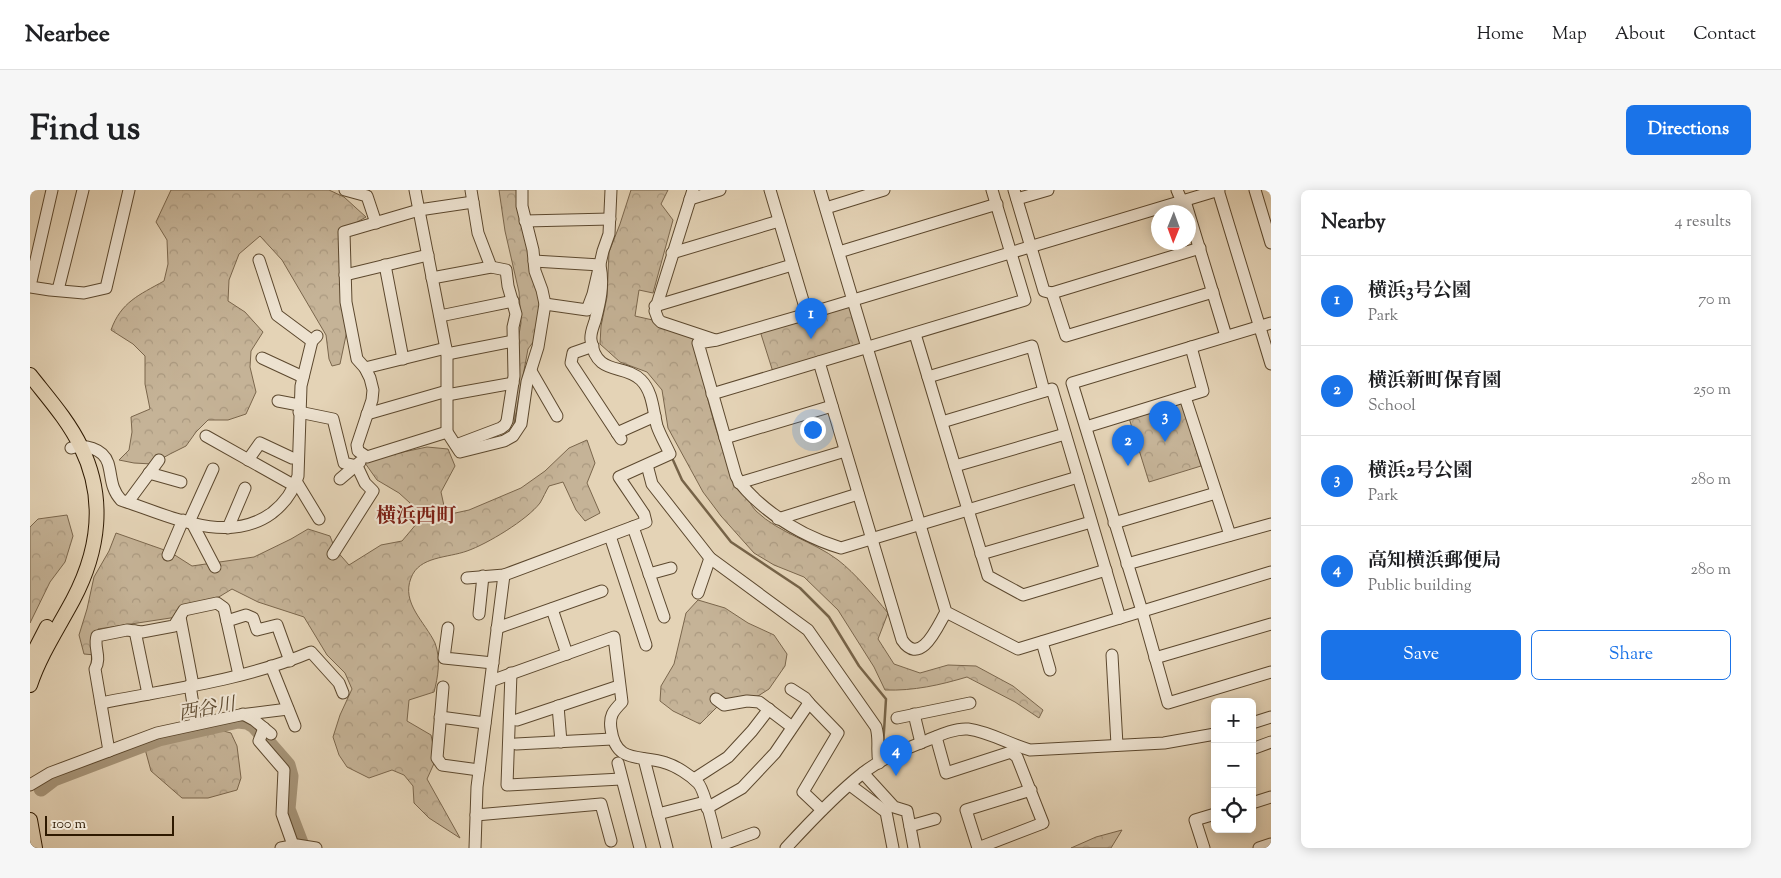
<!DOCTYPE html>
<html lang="en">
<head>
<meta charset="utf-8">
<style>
  :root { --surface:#fff; --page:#f6f6f6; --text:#202124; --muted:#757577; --line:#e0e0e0; --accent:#1a73e8 }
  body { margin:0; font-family:"Sorts Mill Goudy","Noto Serif JP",serif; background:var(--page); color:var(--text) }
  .controls { position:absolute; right:15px; bottom:15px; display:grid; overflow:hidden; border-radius:8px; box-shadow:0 2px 12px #0003 }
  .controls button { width:45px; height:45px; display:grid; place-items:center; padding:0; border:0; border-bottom:1px solid var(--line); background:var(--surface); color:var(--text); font:25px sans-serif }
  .compass { position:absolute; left:1121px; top:15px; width:45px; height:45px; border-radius:50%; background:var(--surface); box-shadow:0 2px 12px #0003; rotate:181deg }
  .scale { position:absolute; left:15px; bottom:12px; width:129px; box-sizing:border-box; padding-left:5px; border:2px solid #2e1900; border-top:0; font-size:14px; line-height:18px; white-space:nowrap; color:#2e1900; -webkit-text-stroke:4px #ede2d0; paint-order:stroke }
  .you { position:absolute; left:782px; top:239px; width:18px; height:18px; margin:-12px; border:4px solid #fff; border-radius:50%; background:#1a73e8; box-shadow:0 0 0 8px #1a73e833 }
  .badge { display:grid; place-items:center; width:32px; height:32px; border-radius:50%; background:var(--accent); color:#fff; font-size:16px; font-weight:700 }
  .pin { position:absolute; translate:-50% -41px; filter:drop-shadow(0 1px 2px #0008) }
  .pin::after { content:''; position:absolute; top:26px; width:18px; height:15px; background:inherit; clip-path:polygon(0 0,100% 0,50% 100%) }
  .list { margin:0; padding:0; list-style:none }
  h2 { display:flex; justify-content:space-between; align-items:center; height:65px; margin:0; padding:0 20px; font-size:21px }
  h2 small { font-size:16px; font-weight:400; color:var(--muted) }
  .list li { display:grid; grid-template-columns:32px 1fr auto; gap:15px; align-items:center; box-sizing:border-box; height:90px; padding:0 20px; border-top:1px solid var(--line) }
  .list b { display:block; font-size:19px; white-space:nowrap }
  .list p { margin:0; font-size:16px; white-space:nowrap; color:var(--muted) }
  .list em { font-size:16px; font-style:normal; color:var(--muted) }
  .actions { display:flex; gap:10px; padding:15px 20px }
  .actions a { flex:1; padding:11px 0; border:1px solid var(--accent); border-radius:8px; text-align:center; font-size:18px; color:var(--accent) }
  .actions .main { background:var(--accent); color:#fff }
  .icon { flex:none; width:28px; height:28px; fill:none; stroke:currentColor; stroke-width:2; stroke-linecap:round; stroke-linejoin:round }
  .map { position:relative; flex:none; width:1241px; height:658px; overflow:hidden; border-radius:8px }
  header { display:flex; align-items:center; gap:30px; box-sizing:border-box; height:70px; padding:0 25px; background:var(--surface); border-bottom:1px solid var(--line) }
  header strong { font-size:24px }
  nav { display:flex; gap:28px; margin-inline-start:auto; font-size:18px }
  .intro { display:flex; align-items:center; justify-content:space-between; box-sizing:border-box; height:120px; padding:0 30px }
  h1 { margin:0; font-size:35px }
  .button { padding:12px 22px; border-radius:8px; background:var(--accent); color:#fff; font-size:18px; font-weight:700 }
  main { display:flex; gap:30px; padding:0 30px }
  aside { flex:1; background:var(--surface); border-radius:8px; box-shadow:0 2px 12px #0003 }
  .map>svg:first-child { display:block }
  .forest { fill:url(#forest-crowns); stroke:#7a664c }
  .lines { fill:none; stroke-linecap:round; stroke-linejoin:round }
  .stream { stroke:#766348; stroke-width:2.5 }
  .river { stroke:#a69478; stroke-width:15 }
  .minor-casing { stroke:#5c482e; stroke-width:13 }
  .major-casing { stroke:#2e1900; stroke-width:16 }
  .minor { stroke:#ede2d0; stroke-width:11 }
  .major { stroke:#e4d3b6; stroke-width:14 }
  .labels { text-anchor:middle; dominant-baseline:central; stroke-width:4; stroke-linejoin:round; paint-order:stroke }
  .water-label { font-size:19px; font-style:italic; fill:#5e4a30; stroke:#ede2d0 }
  .quarter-label { font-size:20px; font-weight:bold; fill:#7a1f14; stroke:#ede2d0 }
</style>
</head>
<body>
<header>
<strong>Nearbee</strong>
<nav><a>Home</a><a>Map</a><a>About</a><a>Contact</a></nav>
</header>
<div class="intro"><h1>Find us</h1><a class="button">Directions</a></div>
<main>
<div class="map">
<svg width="1241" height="658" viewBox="0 0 1241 658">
  <defs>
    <pattern id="forest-crowns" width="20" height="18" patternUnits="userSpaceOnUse" patternTransform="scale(1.25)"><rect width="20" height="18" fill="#c5b397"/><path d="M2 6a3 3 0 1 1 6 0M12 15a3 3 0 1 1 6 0" fill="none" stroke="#aa9980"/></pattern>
  </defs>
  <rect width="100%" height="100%" fill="#e4d3b6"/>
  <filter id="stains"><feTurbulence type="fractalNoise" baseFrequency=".004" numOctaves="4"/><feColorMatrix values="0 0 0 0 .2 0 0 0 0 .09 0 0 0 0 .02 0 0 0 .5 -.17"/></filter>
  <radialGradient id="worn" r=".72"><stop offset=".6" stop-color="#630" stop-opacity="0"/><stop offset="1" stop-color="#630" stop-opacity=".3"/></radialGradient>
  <g class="forest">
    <path d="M 141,0 L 299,0 L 314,7 L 336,27 L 313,40 L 319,131 L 310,174 L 302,176 L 299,169 L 296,145 L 252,70 L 230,46 L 209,64 L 199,90 L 198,111 L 215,122 L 233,142 L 221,161 L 220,177 L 226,202 L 216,224 L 198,230 L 178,230 L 166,242 L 156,256 L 140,264 L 122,274 L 104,273 L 89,270 L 99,260 L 102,242 L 101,227 L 120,219 L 115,194 L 115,166 L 103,154 L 81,140 C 91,112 109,105 134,91 L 138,74 L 137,50 L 126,32 Z"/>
    <path d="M 469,0 L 489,0 L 512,119 L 509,144 L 498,159 L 484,234 L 485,167 L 491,133 L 489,102 L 475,41 Z"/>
    <path d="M 601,0 L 638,0 L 631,14 L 643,30 L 623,103 L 609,100 L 605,126 L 627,131 L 662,143 C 676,196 684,256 714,302 C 718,308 721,316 726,321 C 750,344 783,351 808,370 C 825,383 844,406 858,423 L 848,449 L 864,474 L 890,483 L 918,475 L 946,476 L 983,496 L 1013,520 L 1009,528 L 985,512 L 937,487 C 910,495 884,501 855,500 L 844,477 L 808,420 L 774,387 L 744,375 L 724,363 L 691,326 L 673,302 L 638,238 L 632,200 L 617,182 L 590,172 L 570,154 L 571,136 L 577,107 L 579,62 L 590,34 Z"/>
    <path d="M 820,115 L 832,156 L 743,182 L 730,141 Z"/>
    <path d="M 1152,212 L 1171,276 L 1119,292 L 1099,228 Z"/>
    <path d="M 557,250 L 565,273 L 557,293 L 570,323 L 555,331 L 546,320 L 533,292 L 519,296 C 516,301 513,308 510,313 C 497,330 457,354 437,361 C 418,368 389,366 381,388 C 371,413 395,432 405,453 C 411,469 408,487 404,502 L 379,510 L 377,531 L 401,545 L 406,569 L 397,589 L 430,648 L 399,628 L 384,613 L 383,596 L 374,585 L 362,580 L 339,588 L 317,577 L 309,565 L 303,547 L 310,525 L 322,499 L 315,483 L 297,465 L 274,427 L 228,412 L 202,399 L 169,419 L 147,427 L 68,439 L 65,465 L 54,464 L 49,445 L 57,419 L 64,387 L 79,361 L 86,343 L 140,362 L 162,376 L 224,367 L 261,349 L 278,339 L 300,346 L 305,359 L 319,375 L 351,355 L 372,351 L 388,332 L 380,313 L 369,303 L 347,290 L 335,273 L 359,265 L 397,257 L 418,259 L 425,276 L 411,302 L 416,325 L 439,320 L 491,298 L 515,281 L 539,258 Z"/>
    <path d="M 37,325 L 43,346 L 35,372 L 20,392 L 0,433 L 0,337 L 8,329 Z"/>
    <path d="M 668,410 L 695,418 L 718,433 L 744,445 L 757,464 L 755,476 L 739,499 L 728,506 L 689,515 L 670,534 L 643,521 L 630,511 L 631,496 L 644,474 L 656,423 Z"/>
    <path d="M 186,539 L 201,543 L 207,556 L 211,588 L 207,600 L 178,608 L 152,608 L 121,581 L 115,559 L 132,549 Z"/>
    <path d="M 1092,640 L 1081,658 L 1041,658 L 1066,647 Z"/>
  </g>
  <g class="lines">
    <path class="stream" d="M 643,270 L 652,290 L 701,352 L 770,398 L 799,427 L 829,476 L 856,509 L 853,557"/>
    <path class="river" d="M 11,599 L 24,589 L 129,549 L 208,531 L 217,532 L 224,536 L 258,575 L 261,586 L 258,619 L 273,658"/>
    <g class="minor-casing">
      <g id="minor">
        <path d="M 315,0 L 337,6 L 346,33"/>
        <path d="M 385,0 L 417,164 L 417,242 L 430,262 L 474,251 L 483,246 L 491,234 L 497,192 L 508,157 L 515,114 L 512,100 L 505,81 L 503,60 L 492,16 L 492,0"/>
        <path d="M 441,0 L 448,43 L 461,77"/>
        <path d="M 663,0 L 625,121 L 628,129 L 631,132 L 685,150"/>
        <path d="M 740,0 L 777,124"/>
        <path d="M 790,0 L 916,422 L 988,459 L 1241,382"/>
        <path d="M 984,0 L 1014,101 L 1022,103 L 1170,58"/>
        <path d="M 1147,0 L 1152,12"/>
        <path d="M 1188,0 L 1241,174"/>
        <path d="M 1225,0 L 1241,53"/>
        <path d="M 660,9 L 690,0"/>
        <path d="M 987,9 L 1018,0"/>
        <path d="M 1155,11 L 1196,146"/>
        <path d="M 796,18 L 854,0"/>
        <path d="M 495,31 L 580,29"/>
        <path d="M 809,62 L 967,14"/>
        <path d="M 642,63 L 749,31"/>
        <path d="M 229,70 L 247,125 L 282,151"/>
        <path d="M 355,75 L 373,169"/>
        <path d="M 315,85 L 398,65"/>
        <path d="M 402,88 L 461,77 L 476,80 L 478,96 L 486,124 L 483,137 L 484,186 L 477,231 L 475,235 L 471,238 L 426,255"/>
        <path d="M 0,96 L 22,0"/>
        <path d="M 0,97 L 20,100 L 54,103 L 76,98 L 99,0"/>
        <path d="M 28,100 L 53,0"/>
        <path d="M 1022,103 L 1036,146 L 1183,102"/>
        <path d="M 515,114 L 557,120 L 563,104 L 573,61 L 579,44 L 581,0"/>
        <path d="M 625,116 L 762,75"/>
        <path d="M 410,126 L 483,111"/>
        <path d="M 1241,133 L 1042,193 L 1112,421 L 1138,513 L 1241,482"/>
        <path d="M 885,144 L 958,386 L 993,405 L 1076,380"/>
        <path d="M 563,156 L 543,163 L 541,173 L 591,249"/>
        <path d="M 417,164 L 483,151"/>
        <path d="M 232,168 L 273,187"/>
        <path d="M 789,172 L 872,450 C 891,478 908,435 916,422"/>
        <path d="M 335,178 L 416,158"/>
        <path d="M 501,181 L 527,226"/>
        <path d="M 898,187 L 1002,156 L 1014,201"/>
        <path d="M 682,204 L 995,110 L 962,0"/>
        <path d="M 417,205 L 483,193"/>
        <path d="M 1155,207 L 1200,345"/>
        <path d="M 248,211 L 269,215"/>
        <path d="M 269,222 L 303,229 L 314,273 L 327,276 L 335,293 L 343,301 L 303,364"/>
        <path d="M 337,224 L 417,201"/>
        <path d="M 912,232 L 1022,199 L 1090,428"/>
        <path d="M 1056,237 L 1173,201 L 1161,157"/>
        <path d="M 417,242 L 337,267 L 328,261 L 327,255 L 342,210 L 343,200 L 340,188 L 335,178 L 327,169 L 316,112 L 314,42 L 389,20 L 443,12"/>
        <path d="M 587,243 L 625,226"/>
        <path d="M 176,246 L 265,296"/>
        <path d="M 695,248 L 802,216"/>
        <path d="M 41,258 C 54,254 73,258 78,273 C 82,286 80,298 91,310 C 137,325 197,356 242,323 C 255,313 263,302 268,286 L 271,196 L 282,151 L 287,146"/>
        <path d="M 218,270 L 230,253 L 262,268"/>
        <path d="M 617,275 L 622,294 L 680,368 L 778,440 L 846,537 C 850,551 846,559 849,573"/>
        <path d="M 925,276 L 1035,244"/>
        <path d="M 119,283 L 151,292"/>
        <path d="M 1048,287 L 811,358 C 778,348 751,333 725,309 C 718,302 710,295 706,286 L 668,153 L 687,150 L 777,124 L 1189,0"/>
        <path d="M 310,289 L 330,272"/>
        <path d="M 266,291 L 289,329"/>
        <path d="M 709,293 L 815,261"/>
        <path d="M 98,312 L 129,270"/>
        <path d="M 748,329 L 828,304"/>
        <path d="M 159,332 L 183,279"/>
        <path d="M 162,333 L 185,377"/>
        <path d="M 1084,333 L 1186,303"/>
        <path d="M 603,337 L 634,427"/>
        <path d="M 198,338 L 215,298"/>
        <path d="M 580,346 L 616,455"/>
        <path d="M 951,364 L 1061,332"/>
        <path d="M 138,365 L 153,330"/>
        <path d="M 1097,374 L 1241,334"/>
        <path d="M 619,384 L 641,378"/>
        <path d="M 437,388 L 474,385 L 616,332 L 614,324 L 589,287 L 640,264 C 636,255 630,245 627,236 C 623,221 623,202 611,190 C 594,173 566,187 561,150 C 560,144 563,137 565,131 C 570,112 574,95 570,75 L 504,71"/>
        <path d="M 668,403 L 680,368"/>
        <path d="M 522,419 L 537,464"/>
        <path d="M 449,424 L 453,386"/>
        <path d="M 150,427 L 163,495"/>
        <path d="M 197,431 L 216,425 L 223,428 L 227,440 L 247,435 L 260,471"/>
        <path d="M 418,438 L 414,468 L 463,473"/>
        <path d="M 467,438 L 572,401"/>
        <path d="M 105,441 L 118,504"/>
        <path d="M 1012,452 L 1020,480"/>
        <path d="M 1082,465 L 1087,555"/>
        <path d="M 1125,468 L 1241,434"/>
        <path d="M 241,476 L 265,536"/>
        <path d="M 481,483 L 477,595 L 591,589"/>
        <path d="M 461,491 L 584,447 L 592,512 C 583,521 579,526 581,539 C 586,575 610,564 636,573 C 646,576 660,585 668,593 C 675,600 685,645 688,658"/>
        <path d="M 160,495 L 166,534"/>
        <path d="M 413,497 L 407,568 L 412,575 L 449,580"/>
        <path d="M 761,499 L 775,508 L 779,513"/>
        <path d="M 686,509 L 694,515 L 717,511 L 729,512 L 762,537"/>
        <path d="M 71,513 C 141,499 215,490 281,462 L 309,493 L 313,503"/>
        <path d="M 528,516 L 531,552"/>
        <path d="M 213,524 L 224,530 L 241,544"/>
        <path d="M 884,524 L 891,553"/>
        <path d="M 410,527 L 455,533"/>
        <path d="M 867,528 L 940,513"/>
        <path d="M 487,530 L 589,496"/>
        <path d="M 1222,533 L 1241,527"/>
        <path d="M 234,538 L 229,551 L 254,580 L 252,624 L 263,655"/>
        <path d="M 906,547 L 916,583 L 981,562"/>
        <path d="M 486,554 L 582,549"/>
        <path d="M 986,556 L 981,562 L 987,567 L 1013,633 L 948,658 L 936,620 L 1001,600"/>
        <path d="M 1222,559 L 1241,552"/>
        <path d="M 79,561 L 65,479 C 72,467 63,457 67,446 L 97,440 L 112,442 L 144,436 L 154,420 L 187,413 L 194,418 L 209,485"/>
        <path d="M 614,569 L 637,658"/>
        <path d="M 588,573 L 610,658"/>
        <path d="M 833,583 L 864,617 L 877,621 L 884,658"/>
        <path d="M 664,589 L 698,567 L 722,541 L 739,519"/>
        <path d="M 0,595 L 20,583 L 127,543 L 210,525 L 258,519"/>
        <path d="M 820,595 L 856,622 L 863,658"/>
        <path d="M 1222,613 L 1241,607"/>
        <path d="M 677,618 L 712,598 L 745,563 L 779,513 L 808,543 L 773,602 L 792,620"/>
        <path d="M 628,624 L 675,612"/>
        <path d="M 446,625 L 571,614 L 581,651"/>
        <path d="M 880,636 L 905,629"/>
        <path d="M 251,658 L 267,655 L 286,658"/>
        <path d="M 445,658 L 447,597 L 474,385"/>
        <path d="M 690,658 L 694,654 L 724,643"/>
        <path d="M 756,658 C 779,633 806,604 833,583 C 852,568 875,559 898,550 C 910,545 925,538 938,539 C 960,542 979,554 1000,560 L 1134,553 L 1185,544"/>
        <path d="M 1174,658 L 1165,630 L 1185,624"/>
        <path d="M 1229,658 L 1241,654"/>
      </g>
    </g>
    <g class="major-casing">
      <g id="major">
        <path d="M 0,185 C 18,208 38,230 51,257 C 76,308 69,361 43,410 C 28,438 10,465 0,495"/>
        <path d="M 0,470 L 17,437"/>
        <path d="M 0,630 L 5,658"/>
      </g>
    </g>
    <use href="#minor" class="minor"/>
    <use href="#major" class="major"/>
  </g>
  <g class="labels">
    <g class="water-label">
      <text transform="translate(177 520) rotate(-10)">西谷川</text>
    </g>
    <g class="quarter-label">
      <text x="386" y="327">横浜西町</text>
    </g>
  </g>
  <rect width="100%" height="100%" filter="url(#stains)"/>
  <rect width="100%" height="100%" fill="url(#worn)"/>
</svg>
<div class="controls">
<button>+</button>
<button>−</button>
<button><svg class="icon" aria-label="locate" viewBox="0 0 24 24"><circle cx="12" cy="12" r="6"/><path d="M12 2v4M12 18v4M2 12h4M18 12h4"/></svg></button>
</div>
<svg class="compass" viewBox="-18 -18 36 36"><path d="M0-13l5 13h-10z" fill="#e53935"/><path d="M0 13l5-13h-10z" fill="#757577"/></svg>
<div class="scale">100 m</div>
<div class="you"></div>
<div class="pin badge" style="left:781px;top:149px">1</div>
<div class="pin badge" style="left:1098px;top:276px">2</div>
<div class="pin badge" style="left:1135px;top:252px">3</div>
<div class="pin badge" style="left:866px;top:586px">4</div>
</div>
<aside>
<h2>Nearby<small>4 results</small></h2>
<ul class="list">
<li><span class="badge">1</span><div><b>横浜3号公園</b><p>Park</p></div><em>70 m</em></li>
<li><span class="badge">2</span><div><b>横浜新町保育園</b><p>School</p></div><em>250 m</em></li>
<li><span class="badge">3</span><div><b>横浜2号公園</b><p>Park</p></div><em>280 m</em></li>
<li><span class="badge">4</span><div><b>高知横浜郵便局</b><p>Public building</p></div><em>280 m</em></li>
</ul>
<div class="actions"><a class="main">Save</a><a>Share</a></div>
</aside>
</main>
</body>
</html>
